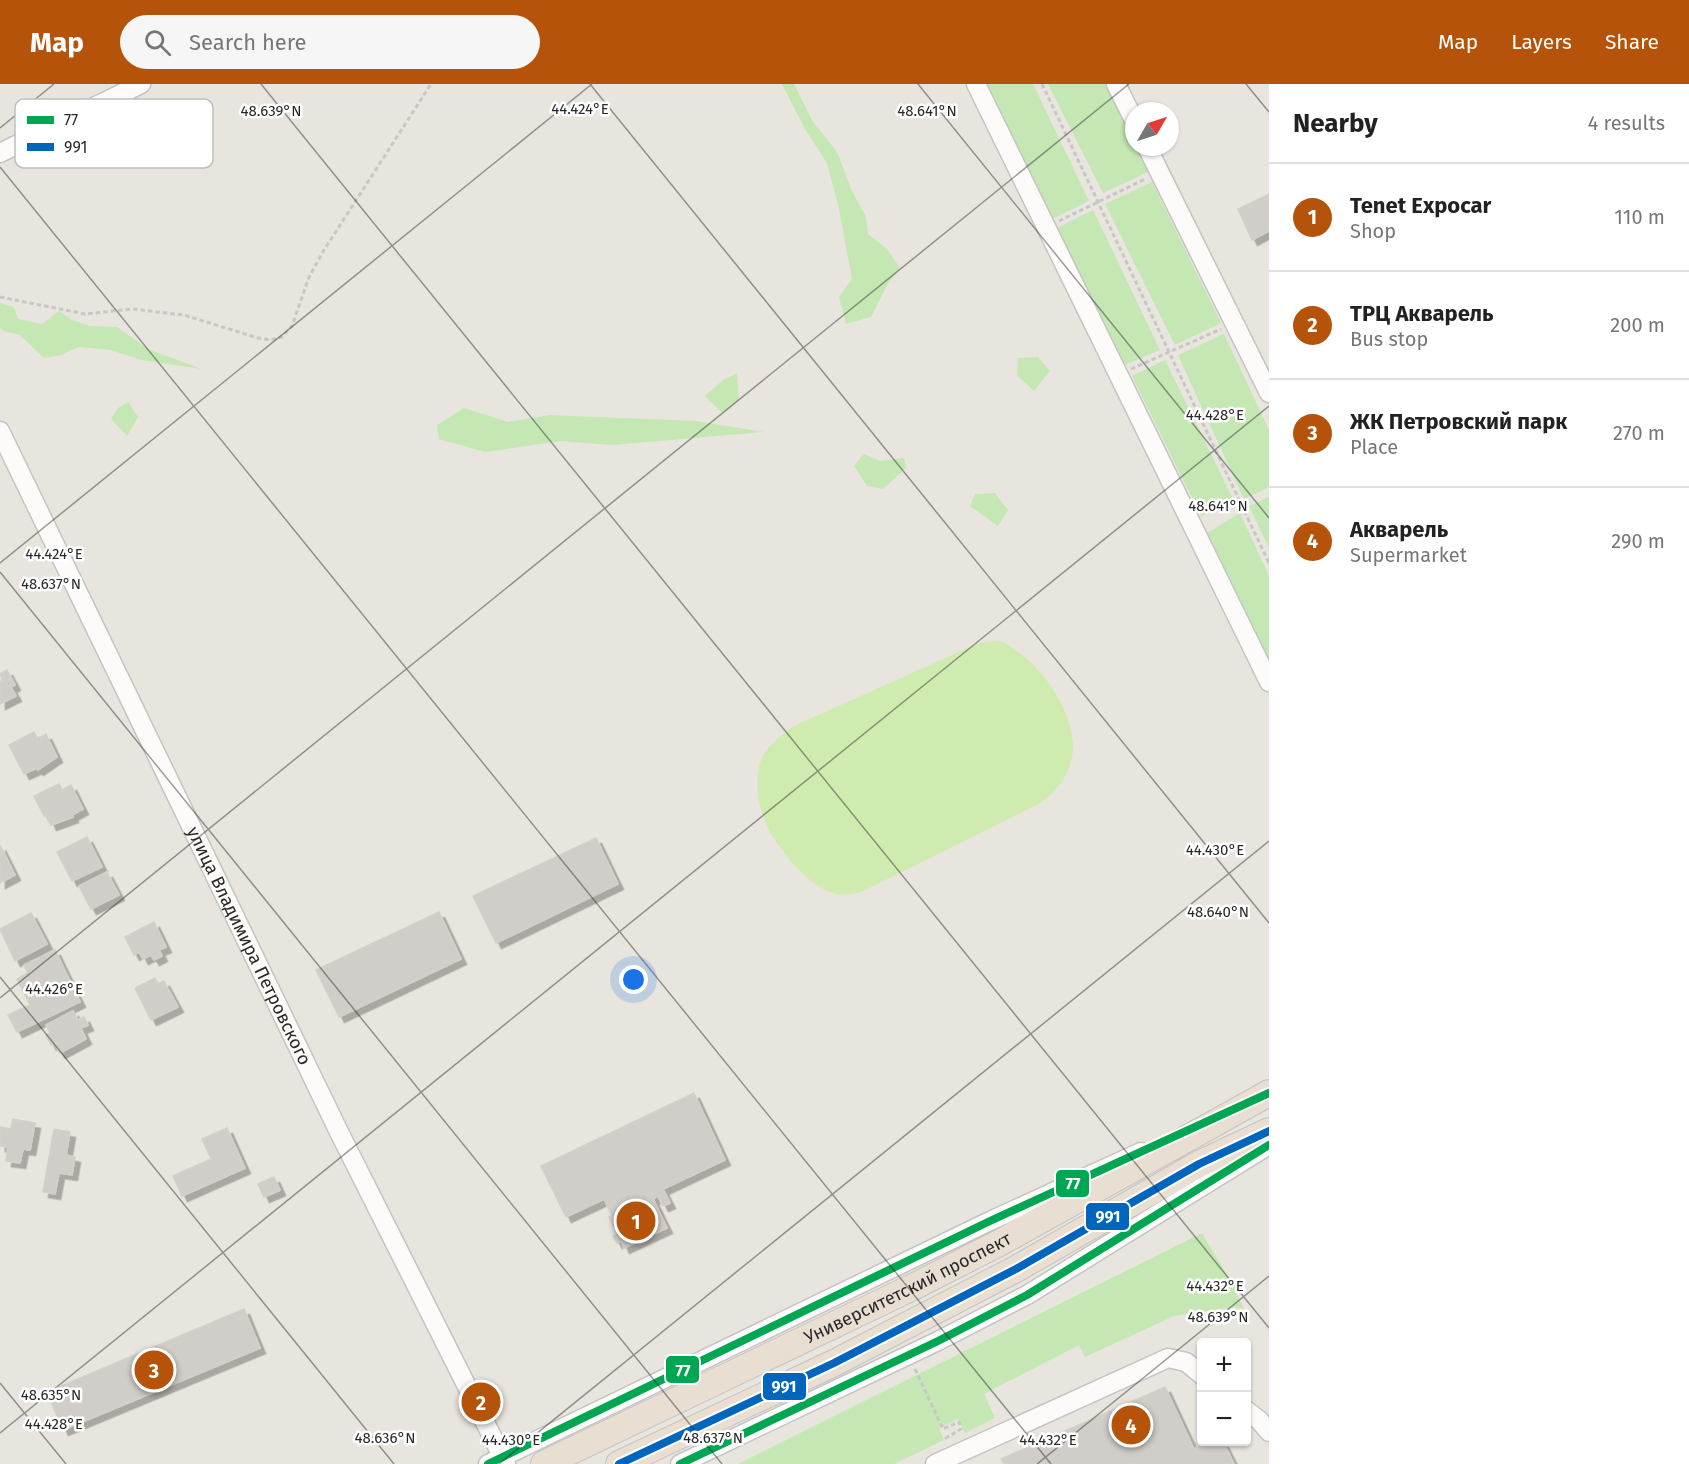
<!DOCTYPE html>
<html lang="en">
<head>
<meta charset="utf-8">
<style>
  :root { --surface:#fff; --page:#f6f6f6; --text:#222; --muted:#767676; --line:#e0e0e0; --accent:#b45309 }
  body { margin:0; font-family:"Fira Sans",sans-serif; background:var(--page); color:var(--text) }
  .controls { position:absolute; right:18px; bottom:18px; display:grid; overflow:hidden; border-radius:6px; box-shadow:0 2px 4px #0004 }
  .controls button { width:54px; height:54px; display:grid; place-items:center; padding:0; border:0; border-bottom:2px solid var(--line); background:var(--surface); color:var(--text); font:30px sans-serif }
  .compass { position:absolute; left:1125px; top:18px; width:54px; height:54px; border-radius:50%; background:var(--surface); box-shadow:0 2px 4px #0004; rotate:51deg }
  .you { position:absolute; left:634px; top:896px; width:21px; height:21px; margin:-15px; border:4px solid #fff; border-radius:50%; background:#1a73e8; box-shadow:0 0 0 9px #1a73e833 }
  .badge { display:grid; place-items:center; width:39px; height:39px; border-radius:50%; background:var(--accent); color:#fff; font-size:20px; font-weight:700 }
  .pin { position:absolute; translate:-50% -50%; border:3px solid #fff; box-shadow:0 2px 6px #0006 }
  .list { margin:0; padding:0; list-style:none }
  h2 { display:flex; justify-content:space-between; align-items:center; height:78px; margin:0; padding:0 24px; font-size:26px }
  h2 small { font-size:20px; font-weight:400; color:var(--muted) }
  .list li { display:grid; grid-template-columns:39px 1fr auto; gap:18px; align-items:center; box-sizing:border-box; height:108px; padding:0 24px; border-top:2px solid var(--line) }
  .list b { display:block; font-size:22px; white-space:nowrap }
  .list p { margin:0; font-size:20px; white-space:nowrap; color:var(--muted) }
  .list em { font-size:20px; font-style:normal; color:var(--muted) }
  .icon { flex:none; width:33px; height:33px; fill:none; stroke:currentColor; stroke-width:2; stroke-linecap:round; stroke-linejoin:round }
  .map { position:relative; flex:none; width:1269px; height:1380px; overflow:hidden }
  header { display:flex; align-items:center; gap:36px; box-sizing:border-box; height:84px; padding:0 30px; background:var(--accent); color:#fff }
  header strong { font-size:28px }
  nav { display:flex; gap:33px; margin-inline-start:auto; font-size:21px }
  .search { width:420px; height:54px; background:var(--page); display:flex; align-items:center; gap:15px; box-sizing:border-box; padding:0 21px; border-radius:33px; color:var(--muted); font-size:22px }
  main { display:flex }
  aside { flex:1; background:var(--surface) }
  .map>svg:first-child { display:block }
  .green { fill:#c4e7b4 }
  .pitch { fill:#d0ebb0 }
  .building { fill:#d1cec9; stroke:#d3d0ca; stroke-width:1.5; filter:url(#shadow) }
  .lines { fill:none; stroke-linecap:round; stroke-linejoin:round }
  .minor-casing { stroke:#c5c4c4; stroke-width:21 }
  .highway-casing { stroke:#c4c3c0; stroke-width:28 }
  .path { stroke:#c8c7c6; stroke-width:3; stroke-dasharray:4.5 3; stroke-linecap:butt }
  .minor { stroke:#fcfbfa; stroke-width:18 }
  .highway { stroke:#e9ded2; stroke-width:26 }
  .bus-1-casing { stroke:#fff; stroke-width:12 }
  .bus-2-casing { stroke:#fff; stroke-width:12 }
  .bus-1 { stroke:#00a651; stroke-width:8 }
  .bus-2 { stroke:#0065bd; stroke-width:8 }
  .ticks { fill:none; stroke:#292929; stroke-width:1.5; stroke-opacity:0.45 }
  .labels { text-anchor:middle; dominant-baseline:central; stroke-width:5; stroke-linejoin:round; paint-order:stroke }
  .street-label { font-size:18px; fill:#292929; stroke:#fff }
  .key { fill:#fff; stroke:#bfbfbf; stroke-width:1.5 }
  .key-label { font-size:16px; fill:#292929 }
  .ticks-label { font-size:15px; text-anchor:middle; fill:#292929; stroke:#fff; stroke-width:5; stroke-linejoin:round; paint-order:stroke }
  .line-badge { stroke:#fff; stroke-width:2 }
  .badge-label { font-size:16px; text-anchor:middle; font-weight:bold; fill:#fff }
</style>
</head>
<body>
<header>
<strong>Map</strong>
<div class="search"><svg class="icon" aria-label="search" viewBox="0 0 24 24"><circle cx="10" cy="10" r="6"/><path d="M15 15l6 6"/></svg>Search here</div>
<nav><a>Map</a><a>Layers</a><a>Share</a></nav>
</header>
<main>
<div class="map">
<svg width="1269" height="1380" viewBox="0 0 1269 1380">
  <defs>
    <filter id="shadow"><feDropShadow dx="5.5" dy="5.5" stdDeviation="0" flood-color="#0004"/></filter>
  </defs>
  <rect width="100%" height="100%" fill="#e8e5de"/>
  <g class="green">
    <path d="M 782,0 L 794,0 L 813,38 L 837,68 L 851,105 L 866,133 L 868,150 L 887,165 L 900,184 L 887,201 L 871,233 L 846,240 L 839,213 L 852,195 L 839,125 L 827,79 L 805,45 Z"/>
    <path d="M 987,0 L 1033,0 L 1089,117 L 1050,136 L 983,2 Z"/>
    <path d="M 1048,0 L 1106,0 L 1134,58 L 1134,63 L 1136,63 L 1148,88 L 1103,109 Z"/>
    <path d="M 1152,98 L 1221,239 L 1175,261 L 1105,120 Z"/>
    <path d="M 1093,126 L 1160,266 L 1125,281 L 1057,144 Z"/>
    <path d="M 0,219 L 14,223 L 18,235 L 42,240 L 59,227 L 72,236 L 90,242 L 117,243 L 150,266 L 202,285 L 141,276 L 111,266 L 79,263 L 61,271 L 44,274 L 20,251 L 4,247 L 0,244 Z"/>
    <path d="M 1224,250 L 1269,346 L 1269,403 L 1244,415 L 1178,271 Z"/>
    <path d="M 1038,273 L 1050,287 L 1034,307 L 1017,291 L 1018,274 Z"/>
    <path d="M 1165,276 L 1234,417 L 1201,432 L 1132,292 Z"/>
    <path d="M 737,289 L 739,316 L 722,329 L 705,312 L 723,296 Z"/>
    <path d="M 128,318 L 138,333 L 127,352 L 111,335 L 118,324 Z"/>
    <path d="M 464,324 L 508,338 L 550,331 L 696,337 L 764,348 L 612,361 L 561,357 L 485,368 L 439,355 L 437,341 Z"/>
    <path d="M 864,370 L 880,377 L 904,374 L 906,384 L 883,405 L 867,402 L 854,382 Z"/>
    <path d="M 995,409 L 1008,426 L 998,442 L 970,422 L 975,410 Z"/>
    <path d="M 1269,413 L 1269,464 L 1249,422 Z"/>
    <path d="M 1240,429 L 1269,492 L 1269,576 L 1207,449 Z"/>
    <path d="M 1202,1149 L 1232,1199 L 1244,1225 L 1235,1223 L 1174,1232 L 1085,1273 L 1079,1261 L 984,1310 L 995,1334 L 965,1349 L 958,1335 L 939,1344 L 944,1356 L 894,1380 L 738,1380 Z"/>
  </g>
  <path class="pitch" d="M 1000,557 C 1039,574 1083,635 1071,678 C 1066,696 1055,708 1041,719 L 861,808 C 851,810 843,812 833,809 C 809,803 777,764 767,742 C 758,723 754,698 760,679 C 765,662 781,652 794,642 L 981,558 Z"/>
  <g class="building">
    <path d="M 1269,110 L 1269,147 L 1252,156 L 1238,125 Z"/>
    <path d="M 7,586 L 15,601 L 11,603 L 16,612 L 0,620 L 0,596 L 1,598 L 3,597 L 0,590 Z"/>
    <path d="M 34,648 L 39,658 L 41,657 L 39,654 L 46,650 L 57,673 L 38,686 L 37,684 L 24,690 L 9,661 Z"/>
    <path d="M 59,700 L 64,709 L 66,708 L 64,705 L 71,701 L 83,725 L 72,731 L 73,733 L 51,741 L 47,731 L 44,732 L 34,712 Z"/>
    <path d="M 87,753 L 102,783 L 72,797 L 57,768 Z"/>
    <path d="M 596,754 L 618,800 L 496,859 L 473,812 Z"/>
    <path d="M 0,761 L 15,791 L 0,799 Z"/>
    <path d="M 107,788 L 119,811 L 91,825 L 79,802 Z"/>
    <path d="M 439,828 L 461,875 L 339,933 L 316,886 Z"/>
    <path d="M 31,829 L 47,860 L 15,877 L 0,845 Z"/>
    <path d="M 154,838 L 166,863 L 159,866 L 162,872 L 154,876 L 151,871 L 143,875 L 139,868 L 134,871 L 125,853 Z"/>
    <path d="M 55,866 L 80,918 L 17,948 L 8,931 L 30,921 L 17,895 L 28,889 L 24,881 Z"/>
    <path d="M 155,894 L 158,900 L 164,897 L 178,923 L 151,936 L 135,904 Z"/>
    <path d="M 73,927 L 78,936 L 84,933 L 88,941 L 81,944 L 86,955 L 60,969 L 54,959 L 51,961 L 46,951 L 50,949 L 46,941 Z"/>
    <path d="M 694,1009 L 725,1076 L 663,1105 L 670,1119 L 663,1122 L 658,1112 L 653,1115 L 667,1144 L 624,1164 L 621,1157 L 617,1159 L 613,1152 L 617,1150 L 609,1133 L 612,1132 L 604,1115 L 566,1133 L 541,1082 Z"/>
    <path d="M 13,1035 L 35,1039 L 30,1066 L 23,1065 L 20,1079 L 6,1077 L 8,1063 L 0,1062 L 0,1043 L 11,1045 Z"/>
    <path d="M 227,1044 L 245,1084 L 182,1112 L 173,1092 L 211,1075 L 202,1055 Z"/>
    <path d="M 54,1045 L 70,1048 L 66,1071 L 75,1073 L 72,1091 L 59,1089 L 55,1110 L 43,1108 Z"/>
    <path d="M 274,1093 L 280,1106 L 264,1113 L 258,1100 Z"/>
    <path d="M 244,1225 L 260,1264 L 63,1346 L 47,1308 Z"/>
    <path d="M 1165,1303 L 1194,1365 L 1210,1358 L 1223,1358 L 1234,1380 L 1004,1380 L 1001,1375 Z"/>
  </g>
  <g class="lines">
    <g class="minor-casing">
      <g id="minor">
        <path d="M 976,0 L 1269,598"/>
        <path d="M 1116,0 L 1134,36"/>
        <path d="M 1147,63 L 1269,309"/>
        <path d="M 0,69 L 141,0"/>
        <path id="s1" d="M 0,347 L 339,1048 L 506,1380"/>
        <path d="M 1246,1326 L 1259,1336 L 1269,1348"/>
        <path d="M 488,1380 L 990,1137 L 1141,1068"/>
        <path d="M 680,1380 L 938,1257 L 1027,1211 L 1269,1061"/>
        <path d="M 935,1380 L 1168,1274 L 1186,1278 L 1202,1291"/>
      </g>
    </g>
    <g class="highway-casing">
      <g id="highway">
        <path id="s2" d="M 544,1380 L 911,1204 L 1001,1158 L 1269,1009"/>
        <path d="M 619,1380 L 834,1279 L 1016,1185 L 1199,1080 L 1269,1047"/>
      </g>
    </g>
    <g class="path">
      <path d="M 1042,0 L 1269,479"/>
      <path d="M 1059,137 L 1145,95"/>
      <path d="M 0,213 L 85,230 L 133,225 L 184,231 L 258,254 L 270,256 L 282,253 L 292,242 L 309,193 L 324,166 L 431,0"/>
      <path d="M 1131,285 L 1221,245"/>
      <path d="M 915,1285 L 943,1345 L 959,1338 L 961,1345 L 946,1354 L 948,1357"/>
    </g>
    <use href="#minor" class="minor"/>
    <use href="#highway" class="highway"/>
    <g class="bus-1-casing">
      <g id="bus-1">
        <path d="M 488,1380 L 990,1137 L 1269,1009"/>
        <path d="M 680,1380 L 938,1257 L 1027,1211 L 1269,1061"/>
      </g>
    </g>
    <g class="bus-2-casing">
      <path id="bus-2" d="M 619,1380 L 834,1279 L 1016,1185 L 1199,1080 L 1269,1047"/>
    </g>
    <use href="#bus-1" class="bus-1"/>
    <use href="#bus-2" class="bus-2"/>
  </g>
  <path class="ticks" d="M 261,0 L 1269,1244M 590,0 L 1269,839M 918,0 L 1269,434M 1246,0 L 1269,28M 0,44 L 54,0M 0,83 L 1051,1380M 0,479 L 592,0M 0,488 L 722,1380M 0,893 L 394,1380M 0,914 L 1129,0M 0,1299 L 66,1380M 0,1349 L 1269,322M 499,1380 L 1269,757M 1037,1380 L 1269,1192"/>
  <g class="labels">
    <g class="street-label">
      <text stroke="none"><textPath href="#s1" startOffset="572">улица Владимира Петровского</textPath></text>
      <text stroke="none"><textPath href="#s2" startOffset="404">Университетский проспект</textPath></text>
    </g>
  </g>
  <rect x="15" y="15" width="198" height="69" rx="9" class="key"/>
  <rect x="27" y="32" width="27" height="8" fill="#00a651"/>
  <rect x="27" y="59" width="27" height="8" fill="#0065bd"/>
  <g class="key-label">
    <text x="64" y="42">77</text>
    <text x="64" y="69">991</text>
  </g>
  <g class="ticks-label">
    <text x="580" y="30">44.424°E</text>
    <text x="271" y="32">48.639°N</text>
    <text x="927" y="32">48.641°N</text>
    <text x="1215" y="336">44.428°E</text>
    <text x="1218" y="427">48.641°N</text>
    <text x="54" y="475">44.424°E</text>
    <text x="51" y="505">48.637°N</text>
    <text x="1215" y="771">44.430°E</text>
    <text x="1218" y="833">48.640°N</text>
    <text x="54" y="910">44.426°E</text>
    <text x="1215" y="1207">44.432°E</text>
    <text x="1218" y="1238">48.639°N</text>
    <text x="51" y="1316">48.635°N</text>
    <text x="54" y="1345">44.428°E</text>
    <text x="385" y="1359">48.636°N</text>
    <text x="713" y="1359">48.637°N</text>
    <text x="511" y="1361">44.430°E</text>
    <text x="1048" y="1361">44.432°E</text>
  </g>
  <g class="line-badge">
    <rect x="1055" y="1085" width="35" height="29" rx="6" fill="#00a651"/>
    <rect x="1085" y="1118" width="45" height="29" rx="6" fill="#0065bd"/>
    <rect x="665" y="1271" width="35" height="29" rx="6" fill="#00a651"/>
    <rect x="762" y="1288" width="45" height="29" rx="6" fill="#0065bd"/>
  </g>
  <g class="badge-label">
    <text x="1073" y="1105">77</text>
    <text x="1108" y="1138">991</text>
    <text x="683" y="1292">77</text>
    <text x="784" y="1308">991</text>
  </g>
</svg>
<div class="controls">
<button>+</button>
<button>−</button>
</div>
<svg class="compass" viewBox="-18 -18 36 36"><path d="M0-13l5 13h-10z" fill="#e53935"/><path d="M0 13l5-13h-10z" fill="#767676"/></svg>
<div class="you"></div>
<div class="pin badge" style="left:636px;top:1137px">1</div>
<div class="pin badge" style="left:481px;top:1318px">2</div>
<div class="pin badge" style="left:154px;top:1286px">3</div>
<div class="pin badge" style="left:1131px;top:1341px">4</div>
</div>
<aside>
<h2>Nearby<small>4 results</small></h2>
<ul class="list">
<li><span class="badge">1</span><div><b>Tenet Expocar</b><p>Shop</p></div><em>110 m</em></li>
<li><span class="badge">2</span><div><b>ТРЦ Акварель</b><p>Bus stop</p></div><em>200 m</em></li>
<li><span class="badge">3</span><div><b>ЖК Петровский парк</b><p>Place</p></div><em>270 m</em></li>
<li><span class="badge">4</span><div><b>Акварель</b><p>Supermarket</p></div><em>290 m</em></li>
</ul>
</aside>
</main>
</body>
</html>
